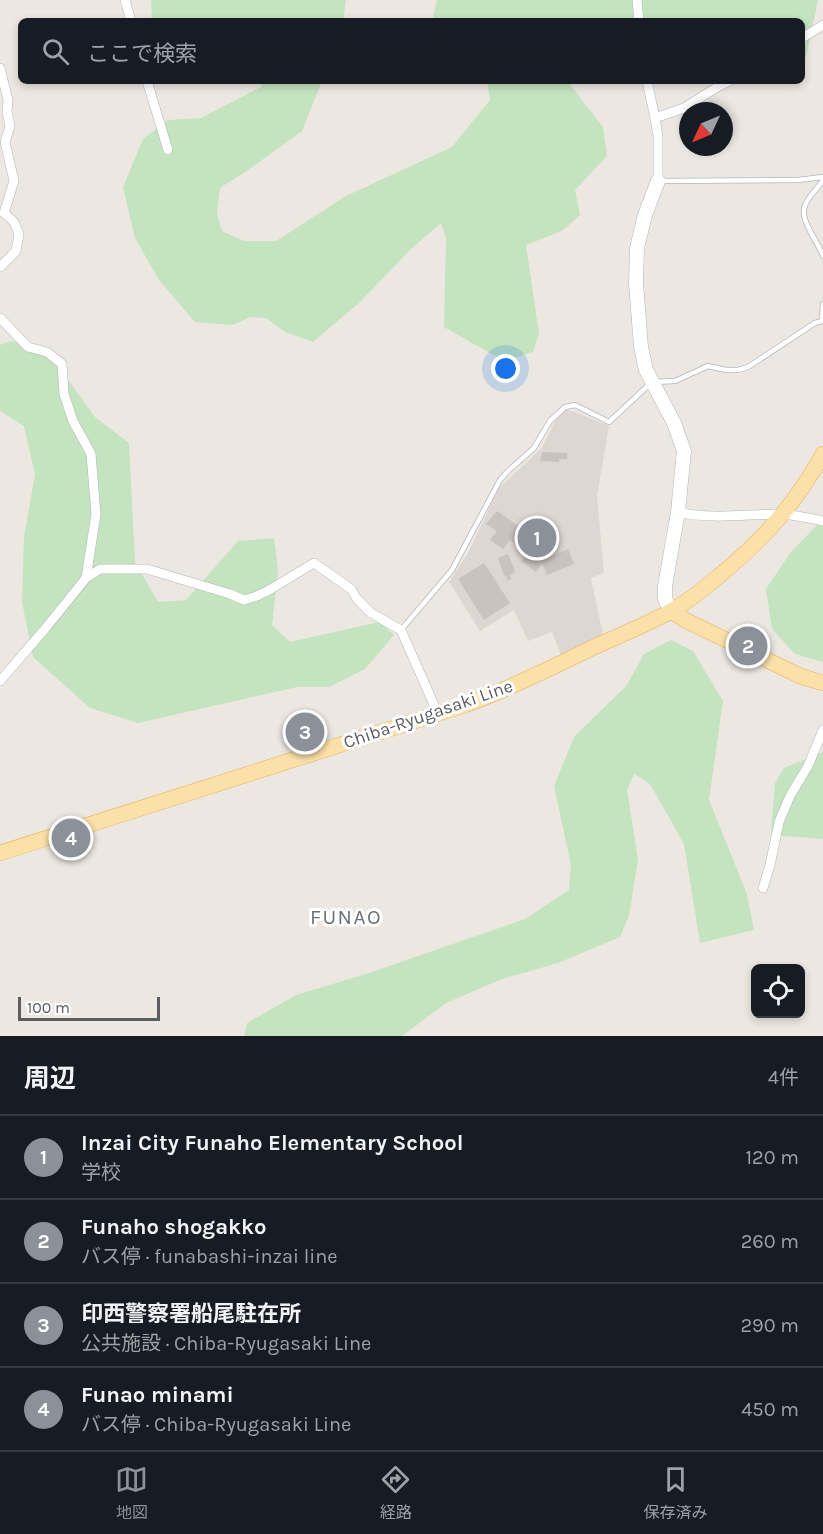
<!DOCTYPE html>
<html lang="ja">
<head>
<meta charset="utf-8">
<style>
  :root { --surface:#171b24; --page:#242831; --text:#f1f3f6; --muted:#9ea1a6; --line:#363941; --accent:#8c9099 }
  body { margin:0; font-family:Karla,"Noto Sans JP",sans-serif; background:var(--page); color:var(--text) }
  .controls { position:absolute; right:18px; bottom:18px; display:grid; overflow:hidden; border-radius:9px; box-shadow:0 3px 9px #0003 }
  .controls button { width:54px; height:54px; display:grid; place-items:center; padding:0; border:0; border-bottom:2px solid var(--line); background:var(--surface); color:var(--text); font:30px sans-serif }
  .compass { position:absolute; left:679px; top:102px; width:54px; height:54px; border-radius:50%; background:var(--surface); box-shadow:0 3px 9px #0003; rotate:226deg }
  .scale { position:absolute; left:18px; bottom:15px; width:142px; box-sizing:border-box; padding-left:6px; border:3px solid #5a5e62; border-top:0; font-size:16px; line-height:21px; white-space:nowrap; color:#5a5e62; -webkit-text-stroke:4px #fff; paint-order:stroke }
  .you { position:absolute; left:506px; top:369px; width:21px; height:21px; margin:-15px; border:4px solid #fff; border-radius:50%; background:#1a73e8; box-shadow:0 0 0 9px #1a73e833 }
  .badge { display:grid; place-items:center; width:39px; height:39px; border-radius:50%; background:var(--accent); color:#fff; font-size:20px; font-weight:700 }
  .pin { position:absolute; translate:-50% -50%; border:3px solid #fff; box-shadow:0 2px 6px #0006 }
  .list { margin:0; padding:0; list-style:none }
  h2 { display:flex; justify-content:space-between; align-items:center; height:78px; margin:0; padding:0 24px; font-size:26px }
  h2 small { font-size:20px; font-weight:400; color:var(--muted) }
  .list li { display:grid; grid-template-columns:39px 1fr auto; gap:18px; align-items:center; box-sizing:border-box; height:84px; padding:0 24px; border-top:2px solid var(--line) }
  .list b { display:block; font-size:22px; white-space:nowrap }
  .list p { margin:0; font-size:20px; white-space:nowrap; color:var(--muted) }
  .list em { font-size:20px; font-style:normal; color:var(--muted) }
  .icon { flex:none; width:33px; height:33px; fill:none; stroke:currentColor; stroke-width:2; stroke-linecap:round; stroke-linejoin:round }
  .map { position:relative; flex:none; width:823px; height:1036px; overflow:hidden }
  .search { position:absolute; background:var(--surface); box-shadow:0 3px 9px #0003; left:18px; right:18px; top:18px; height:66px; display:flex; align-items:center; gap:15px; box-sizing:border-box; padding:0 21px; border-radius:9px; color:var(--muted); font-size:22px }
  .sheet { height:414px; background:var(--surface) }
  nav { display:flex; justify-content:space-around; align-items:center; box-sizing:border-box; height:84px; border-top:2px solid var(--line); background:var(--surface); font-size:16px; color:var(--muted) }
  nav a { display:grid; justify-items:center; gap:3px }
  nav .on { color:var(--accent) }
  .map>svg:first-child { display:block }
  .education { fill:#dcd7d0 }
  .green { fill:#c4e3bf }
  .building { fill:#c8c3bf }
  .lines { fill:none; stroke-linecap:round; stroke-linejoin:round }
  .lane-casing { stroke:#b2b5b8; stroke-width:6 }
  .street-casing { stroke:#b2b5b8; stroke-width:10 }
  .secondary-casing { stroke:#b1b5b9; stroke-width:15 }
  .primary-casing { stroke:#eaae5d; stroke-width:16 }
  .lane { stroke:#fff; stroke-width:4.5 }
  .street { stroke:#fff; stroke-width:9 }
  .secondary { stroke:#fff; stroke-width:14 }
  .primary { stroke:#fbe1a8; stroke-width:15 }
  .labels { text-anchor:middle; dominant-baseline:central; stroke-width:6; stroke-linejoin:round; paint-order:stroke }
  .street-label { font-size:18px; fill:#5a5e62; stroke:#fff }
  .quarter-label { font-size:21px; letter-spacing:1.5px; fill:#6b7074; stroke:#fff }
</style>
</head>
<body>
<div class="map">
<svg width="823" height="1036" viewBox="0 0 823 1036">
  <rect width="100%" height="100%" fill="#ece8e1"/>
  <path class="education" d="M 566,410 L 575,412 L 609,426 L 597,496 L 604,573 L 591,578 L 603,635 L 561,655 L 552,632 L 528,641 L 514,610 L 480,631 L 449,582 L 468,553 L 499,488 L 542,448 L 556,420 Z"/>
  <g class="green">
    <path d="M 151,0 L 346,0 L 343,21 L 158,21 L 152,18 Z"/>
    <path d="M 437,0 L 818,0 L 806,57 L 802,57 L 802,21 L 437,21 L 433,17 Z"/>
    <path d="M 263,81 L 322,81 L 302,131 L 248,170 L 220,188 L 217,214 L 222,231 L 244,241 L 276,241 L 346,196 L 452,147 L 490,100 L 487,81 L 567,81 L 603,127 L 607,156 L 575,190 L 580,215 L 562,231 L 526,245 L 539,333 L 533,352 L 504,361 L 444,327 L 446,237 L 441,223 L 411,249 L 359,303 L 313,342 L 285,332 L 266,318 L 250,317 L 233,325 L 195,322 L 159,280 L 135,238 L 123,187 L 143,139 L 168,120 L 201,118 L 261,87 Z"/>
    <path d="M 10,341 L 45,348 L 95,417 L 129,443 L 135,562 L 158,602 L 186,600 L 238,541 L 274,538 L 278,571 L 272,625 L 290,642 L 379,622 L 394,635 L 365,669 L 329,687 L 297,687 L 138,723 L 90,708 L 33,657 L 22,602 L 24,537 L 35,474 L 24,426 L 0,411 L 0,345 Z"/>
    <path d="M 823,519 L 823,662 L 795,654 L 772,629 L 766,589 L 791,552 Z"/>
    <path d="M 671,640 L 693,651 L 723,701 L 709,800 L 747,894 L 754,930 L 700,943 L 684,844 L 650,784 L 634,774 L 627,790 L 638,859 L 629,916 L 620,937 L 558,963 L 502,979 L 446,1003 L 402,1036 L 244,1036 L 247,1023 L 296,995 L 369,973 L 525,919 L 569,890 L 571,865 L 554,786 L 574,737 L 627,685 L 644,654 Z"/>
    <path d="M 823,752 L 823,839 L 771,835 L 775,783 L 784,768 Z"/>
  </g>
  <g class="building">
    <path d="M 542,452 L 567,453 L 567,459 L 559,459 L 559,462 L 540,461 Z"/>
    <path d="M 497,511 L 550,548 L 545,557 L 546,558 L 568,549 L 574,564 L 547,575 L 542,563 L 539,562 L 542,564 L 536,572 L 521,561 L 527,553 L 522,549 L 520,551 L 516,548 L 518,546 L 510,540 L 503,549 L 490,540 L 497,531 L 486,524 Z"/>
    <path d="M 508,554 L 515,571 L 514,573 L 510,575 L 511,579 L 508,581 L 506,576 L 504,575 L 498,558 Z"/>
    <path d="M 484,563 L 510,603 L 484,620 L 458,579 Z"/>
  </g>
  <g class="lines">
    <g class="lane-casing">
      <g id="lane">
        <path d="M 823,180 C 818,188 810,195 806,203 C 797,218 818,241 823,256"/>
        <path d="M 661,181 L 798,180 L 823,177"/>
        <path d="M 401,630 L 452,570 L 500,480 L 508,471 L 534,448 L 550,421 L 565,407 L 575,405 L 609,422 L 652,382 L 675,381 L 708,366 L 726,370 L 738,370 L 748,367 L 815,323 L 822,321 L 823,304"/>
      </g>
    </g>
    <g class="street-casing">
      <g id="street">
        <path d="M 125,0 L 131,21"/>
        <path d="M 637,0 L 639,21"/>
        <path d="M 802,38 L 823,25"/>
        <path d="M 0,68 L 8,100 L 7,112 L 10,126 L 5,142 L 14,181 L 4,213 L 14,222 L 19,234 L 16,251 L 0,267"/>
        <path d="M 147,81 L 168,150"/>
        <path d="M 647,81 L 655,118 L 658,136 L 658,181"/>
        <path d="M 655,118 L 684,108 L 719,86 L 730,81"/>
        <path d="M 0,318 L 28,347 L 47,352 L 62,364 L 64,394 L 73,421 L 91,454 L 96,514 L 86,578 L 100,569 L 147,569 L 230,594 L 244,600 L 257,596 L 271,589 L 314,563 L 351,589 L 357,599 L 371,613 L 401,630 L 438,714"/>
        <path d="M 678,512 C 712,520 746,514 781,514 C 795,515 809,518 823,521"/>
        <path d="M 0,681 L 44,630 L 86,578"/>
        <path d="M 763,888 L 770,865 L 779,822 L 790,796 L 808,766 L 823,730"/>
      </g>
    </g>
    <g class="secondary-casing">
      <path id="secondary" d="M 658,181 L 645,215 L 637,248 L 636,283 L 641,347 L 646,370 L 674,423 L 684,451 L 678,512 L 665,586 L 665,599 L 671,611"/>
    </g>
    <g class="primary-casing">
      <g id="primary">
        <path d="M 671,611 L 685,620 L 800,676 L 823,683"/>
        <path d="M 0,853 L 465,705 C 507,690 546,670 586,651 C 614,637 645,626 673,610 C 690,600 705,588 720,575 C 763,540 796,503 823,454"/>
      </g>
    </g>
    <use href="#lane" class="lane"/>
    <use href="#street" class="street"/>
    <use href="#secondary" class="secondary"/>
    <use href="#primary" class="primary"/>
  </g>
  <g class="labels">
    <g class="street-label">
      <text transform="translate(428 714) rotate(-19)">Chiba-Ryugasaki Line</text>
    </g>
    <g class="quarter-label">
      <text x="346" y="917">FUNAO</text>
    </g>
  </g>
</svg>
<div class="controls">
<button><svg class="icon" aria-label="locate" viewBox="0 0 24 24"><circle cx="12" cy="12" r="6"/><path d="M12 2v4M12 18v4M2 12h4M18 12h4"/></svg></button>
</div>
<svg class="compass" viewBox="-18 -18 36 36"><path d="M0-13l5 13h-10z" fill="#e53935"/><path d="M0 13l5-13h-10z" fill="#9ea1a6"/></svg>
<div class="scale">100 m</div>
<div class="you"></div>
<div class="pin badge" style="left:537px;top:538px">1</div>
<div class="pin badge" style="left:748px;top:646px">2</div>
<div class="pin badge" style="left:305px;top:732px">3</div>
<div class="pin badge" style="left:71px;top:838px">4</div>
<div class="search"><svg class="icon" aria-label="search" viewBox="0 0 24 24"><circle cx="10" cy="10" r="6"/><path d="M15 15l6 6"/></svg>ここで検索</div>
</div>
<section class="sheet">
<h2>周辺<small>4件</small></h2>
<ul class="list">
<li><span class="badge">1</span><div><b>Inzai City Funaho Elementary School</b><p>学校</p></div><em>120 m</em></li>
<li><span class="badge">2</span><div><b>Funaho shogakko</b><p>バス停 · funabashi-inzai line</p></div><em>260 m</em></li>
<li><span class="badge">3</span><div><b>印西警察署船尾駐在所</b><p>公共施設 · Chiba-Ryugasaki Line</p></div><em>290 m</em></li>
<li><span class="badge">4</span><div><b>Funao minami</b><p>バス停 · Chiba-Ryugasaki Line</p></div><em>450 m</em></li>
</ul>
</section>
<nav>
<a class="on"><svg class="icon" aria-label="map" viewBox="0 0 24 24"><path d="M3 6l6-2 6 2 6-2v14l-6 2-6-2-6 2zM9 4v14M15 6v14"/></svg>地図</a>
<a><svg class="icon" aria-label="directions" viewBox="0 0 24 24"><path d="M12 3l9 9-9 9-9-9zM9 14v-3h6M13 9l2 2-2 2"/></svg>経路</a>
<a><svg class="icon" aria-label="saved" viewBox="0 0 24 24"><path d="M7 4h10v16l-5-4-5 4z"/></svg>保存済み</a>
</nav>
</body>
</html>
